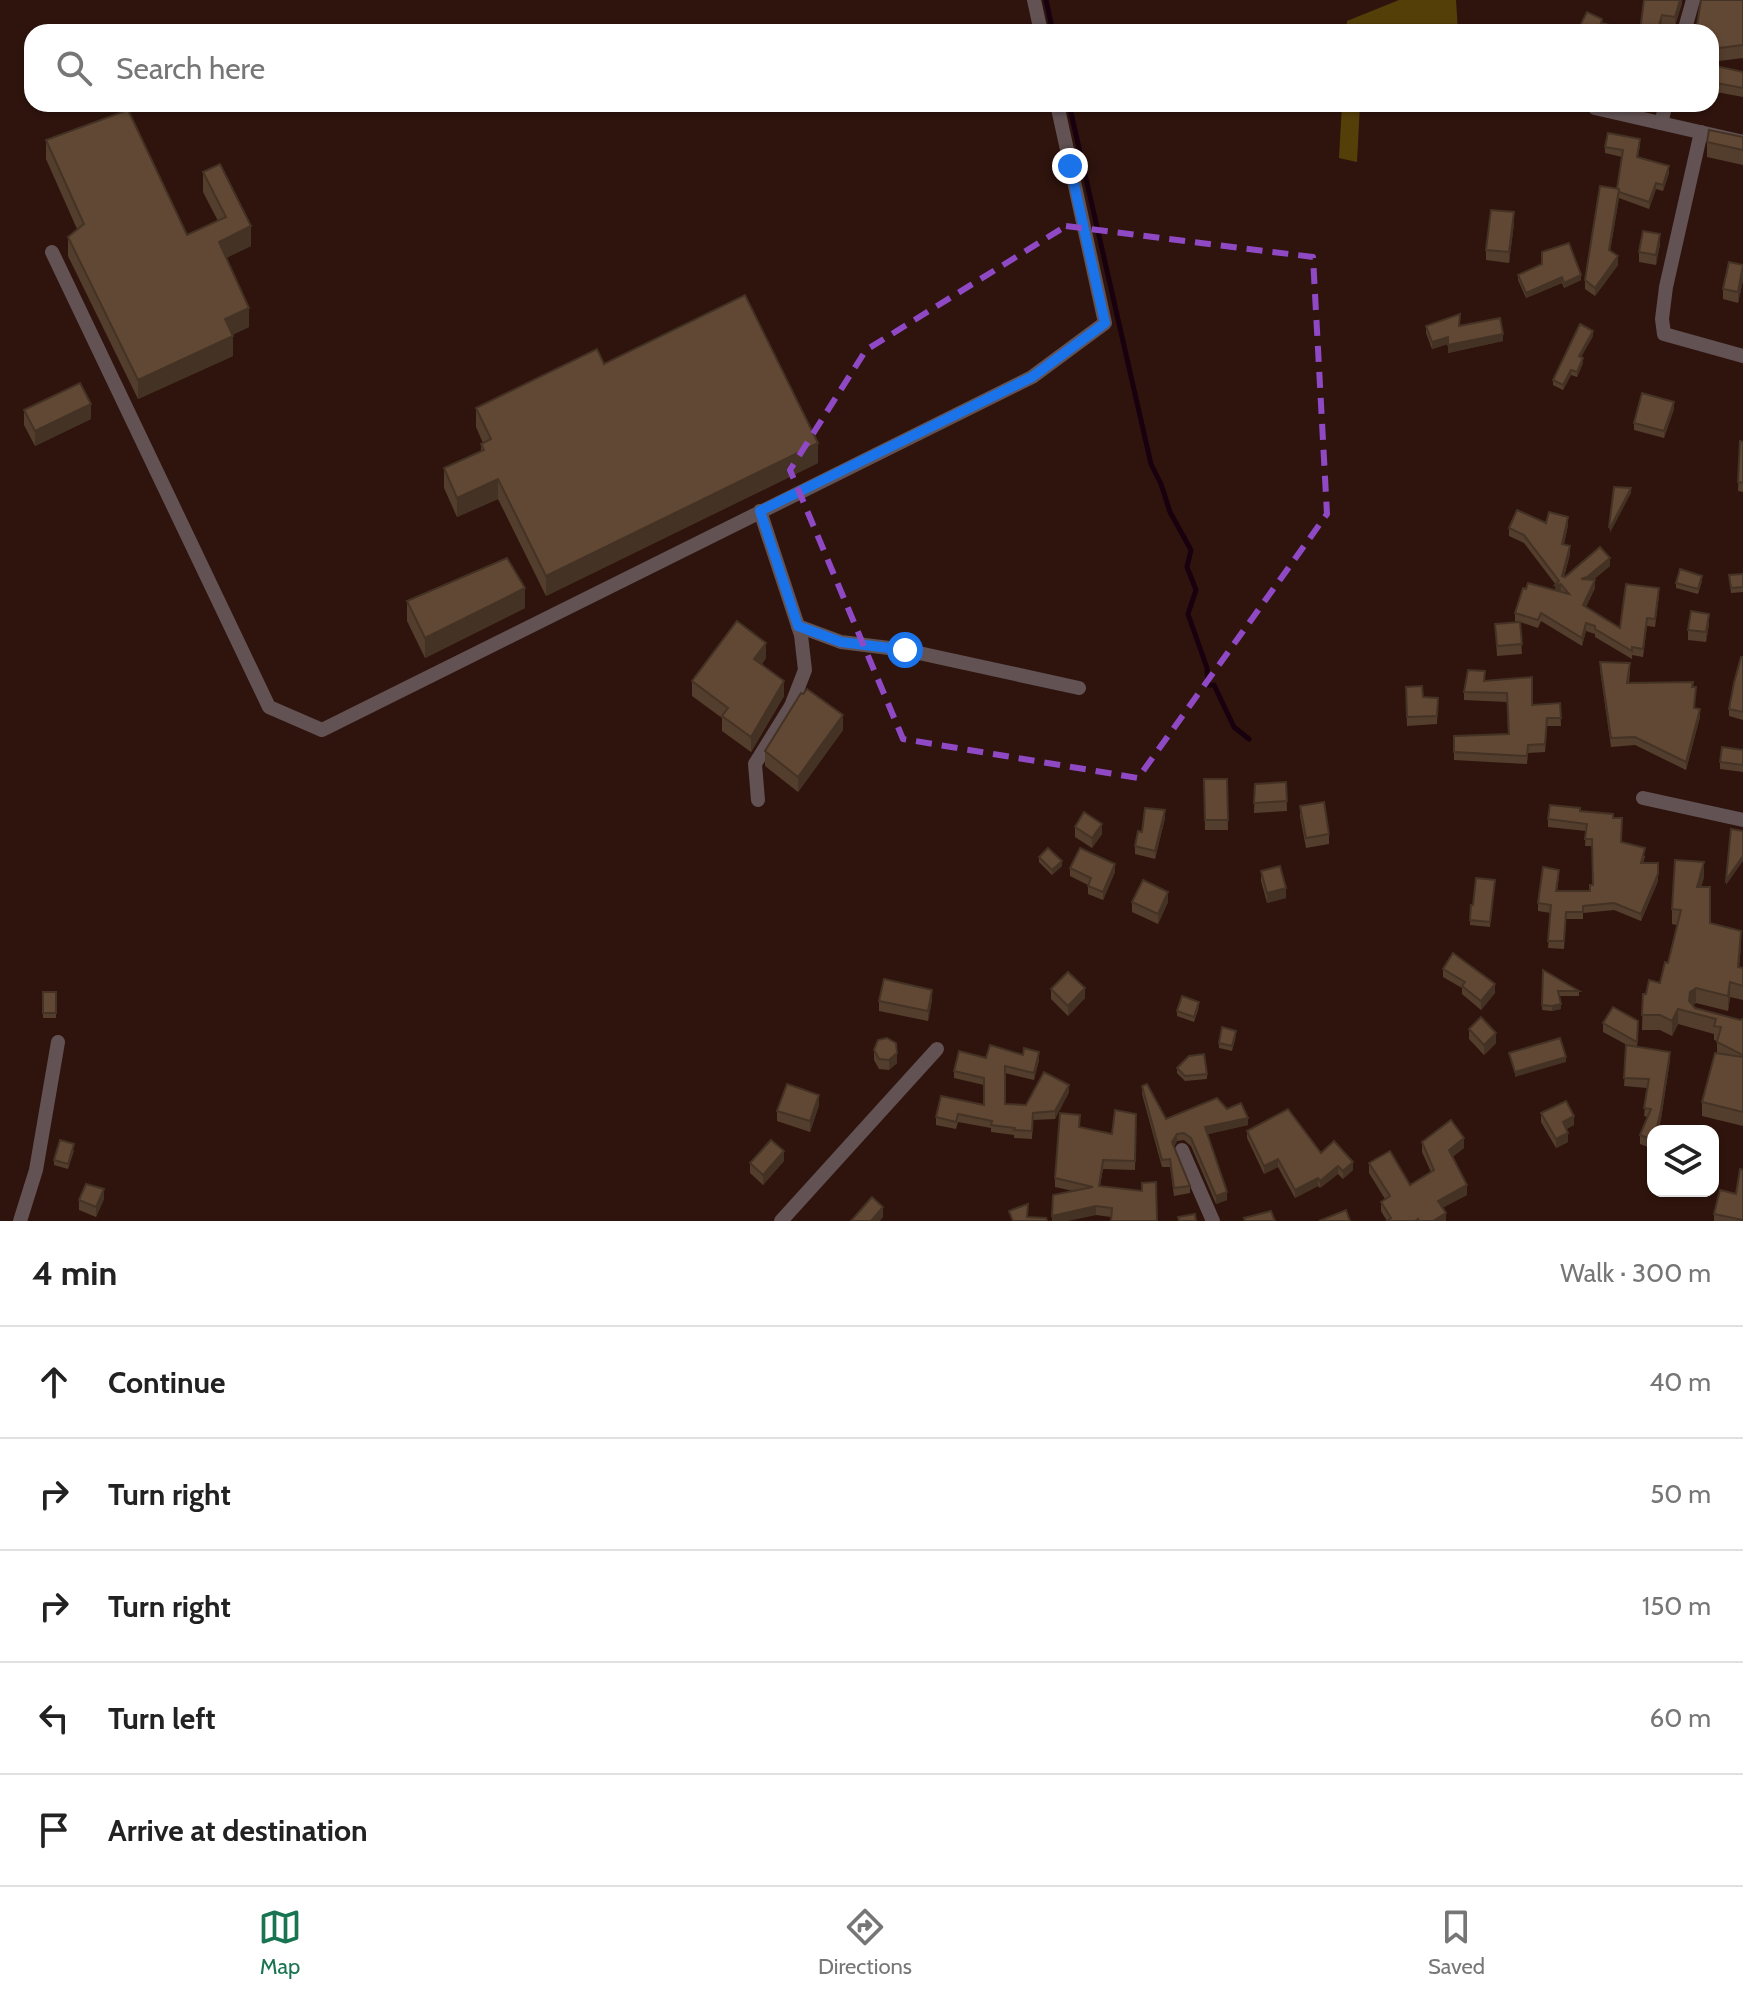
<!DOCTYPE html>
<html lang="en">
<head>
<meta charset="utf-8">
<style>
  :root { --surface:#fff; --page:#f2f2f2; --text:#222; --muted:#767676; --line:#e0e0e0; --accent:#197451 }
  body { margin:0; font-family:Cabin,sans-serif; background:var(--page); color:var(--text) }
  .controls { position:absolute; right:24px; bottom:24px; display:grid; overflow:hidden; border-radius:16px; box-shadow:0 2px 6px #0004 }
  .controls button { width:72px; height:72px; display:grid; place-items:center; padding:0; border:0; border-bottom:2px solid var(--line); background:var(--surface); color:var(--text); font:40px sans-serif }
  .stop { position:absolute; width:24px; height:24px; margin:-18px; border:6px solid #1a73e8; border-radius:50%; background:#fff }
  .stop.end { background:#1a73e8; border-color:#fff; box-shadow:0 2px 8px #0008 }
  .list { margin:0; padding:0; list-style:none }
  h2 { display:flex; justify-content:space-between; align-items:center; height:104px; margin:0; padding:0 32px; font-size:34px }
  h2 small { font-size:26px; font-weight:400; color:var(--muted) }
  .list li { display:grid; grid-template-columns:52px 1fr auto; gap:24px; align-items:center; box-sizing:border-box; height:112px; padding:0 32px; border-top:2px solid var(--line) }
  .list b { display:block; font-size:30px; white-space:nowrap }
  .list em { font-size:26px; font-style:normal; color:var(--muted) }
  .icon { flex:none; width:44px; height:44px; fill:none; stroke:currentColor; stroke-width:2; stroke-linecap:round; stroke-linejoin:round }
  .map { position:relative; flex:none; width:1743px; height:1221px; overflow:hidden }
  .search { position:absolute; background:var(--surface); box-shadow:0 2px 6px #0004; left:24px; right:24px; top:24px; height:88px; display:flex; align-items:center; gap:20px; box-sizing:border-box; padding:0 28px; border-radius:24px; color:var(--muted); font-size:30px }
  .sheet { height:664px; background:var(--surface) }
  nav { display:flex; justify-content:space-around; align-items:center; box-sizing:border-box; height:112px; border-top:2px solid var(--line); background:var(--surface); font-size:22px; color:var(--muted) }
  nav a { display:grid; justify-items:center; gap:4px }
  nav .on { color:var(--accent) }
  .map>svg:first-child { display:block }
  .green { fill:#553f09 }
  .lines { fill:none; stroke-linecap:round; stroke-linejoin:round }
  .stream { stroke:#18000e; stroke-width:5 }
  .street { stroke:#625254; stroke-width:14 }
  .wall { fill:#533e2d }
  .shaded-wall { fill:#443224 }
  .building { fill:#614834; stroke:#443224; stroke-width:2 }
  .route { stroke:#1a73e8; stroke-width:10 }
  .marked { fill:none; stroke:#8f49c5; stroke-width:6; stroke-dasharray:16 10; stroke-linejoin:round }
</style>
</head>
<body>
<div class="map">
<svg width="1743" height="1221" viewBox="0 0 1743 1221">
  <rect width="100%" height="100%" fill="#2f140d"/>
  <g class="green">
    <path d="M 1399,0 L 1456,0 L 1458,32 L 1346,32 L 1347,21 Z"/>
    <path d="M 1342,104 L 1360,104 L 1357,162 L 1339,158 Z"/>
  </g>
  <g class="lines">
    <g class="stream">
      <path d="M 1046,0 L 1053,32"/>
      <path d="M 1069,104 L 1151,464 L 1161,484 L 1170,512 L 1191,550 L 1187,567 L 1196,590 L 1188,614 L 1207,668 L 1208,685 L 1214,685 L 1234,727 L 1249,739"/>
    </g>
    <g class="street">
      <path d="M 1034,0 L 1041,32"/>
      <path d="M 1684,32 L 1693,0"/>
      <path d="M 1595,108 L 1743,142"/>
      <path d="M 1661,123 L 1666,104"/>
      <path d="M 1701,132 L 1666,287 L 1662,319 L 1664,334 L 1743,356"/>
      <path d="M 52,252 L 269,707 L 322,730 L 1032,377 L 1105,323 L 1057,104"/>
      <path d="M 798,626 L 841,642 L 905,650 L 1079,688"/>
      <path d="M 1643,798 L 1743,820"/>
      <path d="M 758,800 L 755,764 L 791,706 L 805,670 L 801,635 L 760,511"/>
      <path d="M 1182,1150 L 1213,1221"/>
      <path d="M 20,1221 L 36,1170 L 58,1042"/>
      <path d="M 781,1221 L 937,1049"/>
    </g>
  </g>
  <g class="wall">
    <path d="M 1682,0 L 1675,26 L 1662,24 L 1659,32 L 1577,32 L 1602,23 L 1640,32 Z"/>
    <path d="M 1743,0 L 1743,58 L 1711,62 L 1711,32 Z"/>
    <path d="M 1711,65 L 1743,72 L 1743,97 L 1711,91 Z"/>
    <path d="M 1679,104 L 1708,104 L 1706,110 Z"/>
    <path d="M 1743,137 L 1743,165 L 1707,157 L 1707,142 Z"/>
    <path d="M 46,140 L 187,235 L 218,221 L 203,192 L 203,172 L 251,246 L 226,258 L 249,327 L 232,335 L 233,356 L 138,399 L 68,256 L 68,237 L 77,229 L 46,159 Z"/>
    <path d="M 1640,145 L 1638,157 L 1669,173 L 1663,191 L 1656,189 L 1649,209 L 1619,198 L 1610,251 L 1618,265 L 1595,296 L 1585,289 L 1585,280 L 1617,189 L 1622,157 L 1605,153 L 1605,147 Z"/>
    <path d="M 1514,223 L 1509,263 L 1486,260 L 1486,250 Z"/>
    <path d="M 1660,244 L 1656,265 L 1639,262 L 1639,252 Z"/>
    <path d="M 1542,264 L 1581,280 L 1564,288 L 1562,283 L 1526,298 L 1518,280 L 1518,275 Z"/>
    <path d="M 1743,265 L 1743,280 L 1738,303 L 1723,299 L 1723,289 Z"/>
    <path d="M 1426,326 L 1459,326 L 1503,341 L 1448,353 L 1448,344 L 1432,349 L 1426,333 Z"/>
    <path d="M 1593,336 L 1581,357 L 1583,363 L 1577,377 L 1571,375 L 1563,390 L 1553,385 L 1553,380 Z"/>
    <path d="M 604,364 L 818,463 L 546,596 L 498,499 L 457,517 L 444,488 L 444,468 L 481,451 L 481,444 L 483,443 L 476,427 L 476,408 Z"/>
    <path d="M 1674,409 L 1664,438 L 1634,430 L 1634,423 Z"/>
    <path d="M 24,410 L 91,419 L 35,446 L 24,425 Z"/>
    <path d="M 1740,441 L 1743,442 L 1743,492 L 1738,491 Z"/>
    <path d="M 1546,523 L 1568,525 L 1564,544 L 1570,554 L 1564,577 L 1610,566 L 1593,580 L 1595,588 L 1586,607 L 1620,628 L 1659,596 L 1655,627 L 1647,626 L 1643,657 L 1632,655 L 1632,659 L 1595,637 L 1595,634 L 1586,631 L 1582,646 L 1541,621 L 1538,628 L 1520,622 L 1522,654 L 1497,656 L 1495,624 L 1520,622 L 1515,621 L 1515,613 L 1555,590 L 1556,585 L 1524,543 L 1509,536 L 1509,528 Z"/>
    <path d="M 1743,574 L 1743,592 L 1731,593 L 1729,575 Z"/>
    <path d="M 1702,581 L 1698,594 L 1676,588 L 1676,583 Z"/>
    <path d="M 407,601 L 525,608 L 425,658 L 407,621 Z"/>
    <path d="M 1709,624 L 1706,642 L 1688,640 L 1688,630 Z"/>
    <path d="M 1743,657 L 1743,720 L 1729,716 L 1729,709 Z"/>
    <path d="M 766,658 L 762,664 L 784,696 L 751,752 L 722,731 L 722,718 L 692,696 L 692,681 Z"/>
    <path d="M 1600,662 L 1630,671 L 1629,683 L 1693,687 L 1695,708 L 1700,717 L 1686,770 L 1635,745 L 1611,747 L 1600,670 Z"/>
    <path d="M 1485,681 L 1532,705 L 1560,703 L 1561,726 L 1547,726 L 1545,752 L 1528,753 L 1527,764 L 1454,760 L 1454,736 L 1508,734 L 1507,702 L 1464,700 L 1464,692 Z"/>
    <path d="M 1406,687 L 1423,697 L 1438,698 L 1437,724 L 1407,726 Z"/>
    <path d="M 843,730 L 798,792 L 765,766 L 765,751 Z"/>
    <path d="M 1743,750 L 1743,772 L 1720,769 L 1720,762 Z"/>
    <path d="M 1204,779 L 1227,779 L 1228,830 L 1205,830 Z"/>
    <path d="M 1286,782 L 1287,811 L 1254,813 L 1255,784 Z"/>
    <path d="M 1300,806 L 1329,834 L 1329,844 L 1306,848 L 1300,816 Z"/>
    <path d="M 1580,811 L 1613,818 L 1622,842 L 1645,856 L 1643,863 L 1658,881 L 1641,921 L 1614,910 L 1583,913 L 1583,919 L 1566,919 L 1564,949 L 1548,948 L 1551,913 L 1538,911 L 1538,903 L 1559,877 L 1557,891 L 1590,891 L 1593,885 L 1592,846 L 1585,846 L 1586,831 L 1548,827 L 1548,819 Z"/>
    <path d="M 1165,818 L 1155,859 L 1135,854 L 1135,846 L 1142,832 Z"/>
    <path d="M 1075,827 L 1102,834 L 1092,848 L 1075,837 Z"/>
    <path d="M 1039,857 L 1062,866 L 1052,875 L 1039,862 Z"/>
    <path d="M 1070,868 L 1115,872 L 1103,900 L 1088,894 L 1088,885 L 1070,876 Z"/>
    <path d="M 1261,871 L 1286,898 L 1267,903 L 1261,881 Z"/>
    <path d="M 1704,877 L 1701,887 L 1710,923 L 1741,946 L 1739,967 L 1743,968 L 1743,1000 L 1730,997 L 1728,1011 L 1696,1003 L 1693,1005 L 1695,1008 L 1740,1020 L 1743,1019 L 1743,1126 L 1702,1116 L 1702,1102 L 1717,1053 L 1717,1041 L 1714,1040 L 1714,1034 L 1678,1024 L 1672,1036 L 1660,1030 L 1642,1030 L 1643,994 L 1646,994 L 1660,983 L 1668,963 L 1677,925 L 1672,924 L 1672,909 Z"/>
    <path d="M 1495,880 L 1490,927 L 1470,925 L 1471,905 L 1473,905 Z"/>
    <path d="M 1132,902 L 1168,902 L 1158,924 L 1132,912 Z"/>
    <path d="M 1443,969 L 1495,993 L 1481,1010 L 1462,994 L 1462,988 L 1443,977 Z"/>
    <path d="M 1543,970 L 1579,991 L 1579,996 L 1559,996 L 1561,1009 L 1552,1011 L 1542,1010 Z"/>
    <path d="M 1051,989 L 1085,998 L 1068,1016 L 1051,999 Z"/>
    <rect x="43" y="992" width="13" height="26"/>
    <path d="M 932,1000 L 928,1021 L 879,1011 L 879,1001 Z"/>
    <path d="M 1199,1007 L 1194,1022 L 1177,1016 L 1177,1011 Z"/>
    <path d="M 1638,1021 L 1637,1047 L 1670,1060 L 1661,1119 L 1658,1131 L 1653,1131 L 1653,1149 L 1640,1144 L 1640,1135 L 1648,1117 L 1644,1116 L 1647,1088 L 1624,1086 L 1627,1045 L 1603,1032 L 1603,1023 Z"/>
    <path d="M 1469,1029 L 1496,1043 L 1484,1055 L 1469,1039 Z"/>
    <path d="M 1236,1036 L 1232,1051 L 1219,1048 L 1219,1043 Z"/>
    <path d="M 874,1050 L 897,1063 L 889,1070 L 879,1069 L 874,1060 Z"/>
    <path d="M 986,1058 L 1039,1060 L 1034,1080 L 1005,1073 L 1005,1104 L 1026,1105 L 1069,1092 L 1055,1119 L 1033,1120 L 1032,1139 L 1014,1138 L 1014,1135 L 991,1132 L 991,1128 L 958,1122 L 956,1129 L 936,1125 L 936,1117 L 984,1105 L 984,1085 L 954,1078 L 954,1071 Z"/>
    <path d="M 1177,1068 L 1207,1074 L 1207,1079 L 1185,1081 L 1177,1073 Z"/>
    <path d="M 1142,1086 L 1166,1119 L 1227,1109 L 1248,1125 L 1207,1134 L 1227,1200 L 1216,1204 L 1191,1146 L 1184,1140 L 1177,1141 L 1174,1147 L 1190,1186 L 1190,1193 L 1174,1196 L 1170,1167 L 1162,1167 L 1142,1094 Z"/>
    <path d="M 819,1105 L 810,1132 L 777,1121 L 777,1111 Z"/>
    <path d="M 1541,1113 L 1574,1125 L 1566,1129 L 1568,1142 L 1556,1148 L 1541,1122 Z"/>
    <path d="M 1136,1114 L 1135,1170 L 1103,1169 L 1100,1186 L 1142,1191 L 1156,1182 L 1111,1217 L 1096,1215 L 1052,1221 L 1073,1191 L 1055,1187 L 1055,1178 L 1080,1127 L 1112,1134 Z"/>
    <path d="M 1247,1131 L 1321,1153 L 1353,1170 L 1343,1179 L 1338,1174 L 1320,1188 L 1318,1186 L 1295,1198 L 1278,1167 L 1264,1174 L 1247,1138 Z"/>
    <path d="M 1422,1142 L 1464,1148 L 1452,1157 L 1467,1195 L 1442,1208 L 1446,1221 L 1387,1221 L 1381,1211 L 1381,1202 L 1385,1199 L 1369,1173 L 1369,1163 L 1410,1185 L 1431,1172 L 1422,1152 Z"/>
    <path d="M 74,1150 L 68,1169 L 54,1165 L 54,1160 Z"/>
    <path d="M 784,1161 L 763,1185 L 750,1173 L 750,1163 Z"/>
    <path d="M 1743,1170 L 1743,1221 L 1714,1221 L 1714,1214 L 1736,1194 Z"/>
    <path d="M 104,1199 L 96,1217 L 79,1210 L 79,1200 Z"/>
  </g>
  <g class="shaded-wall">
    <path d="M 1680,0 L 1682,0 L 1682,4 L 1675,26 L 1675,17 Z"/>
    <path d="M 1662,15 L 1662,24 L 1659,32 L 1657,32 Z"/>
    <path d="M 1669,166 L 1669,173 L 1663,191 L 1663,185 Z"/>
    <path d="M 1656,183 L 1656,189 L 1649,209 L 1649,202 Z"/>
    <path d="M 1619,189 L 1619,198 L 1609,258 L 1609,250 Z"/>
    <path d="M 1514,212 L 1514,223 L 1509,263 L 1509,252 Z"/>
    <path d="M 251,226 L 251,246 L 219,261 L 219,242 Z"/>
    <path d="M 1660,234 L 1660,244 L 1656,265 L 1656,255 Z"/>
    <path d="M 1618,256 L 1618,265 L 1595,296 L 1595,288 Z"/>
    <path d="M 1743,270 L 1743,280 L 1738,303 L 1738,292 Z"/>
    <path d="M 1581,275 L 1581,280 L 1564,288 L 1564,283 Z"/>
    <path d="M 1562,277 L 1562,283 L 1526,298 L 1526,293 Z"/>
    <path d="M 249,308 L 249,327 L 225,338 L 225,319 Z"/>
    <path d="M 1593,331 L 1593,336 L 1579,361 L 1579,356 Z"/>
    <path d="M 1503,334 L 1503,341 L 1448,353 L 1448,345 Z"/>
    <path d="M 233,336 L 233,356 L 138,399 L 138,380 Z"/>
    <path d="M 1448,337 L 1448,344 L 1432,349 L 1432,342 Z"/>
    <path d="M 1583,358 L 1583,363 L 1577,377 L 1577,372 Z"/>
    <path d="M 1571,370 L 1571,375 L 1563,390 L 1563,385 Z"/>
    <path d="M 1674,402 L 1674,409 L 1664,438 L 1664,431 Z"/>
    <path d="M 91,404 L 91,419 L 35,446 L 35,431 Z"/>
    <path d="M 818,443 L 818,463 L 546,596 L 546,576 Z"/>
    <path d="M 498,479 L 498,499 L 457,517 L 457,498 Z"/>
    <path d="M 1631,488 L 1631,493 L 1610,533 L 1610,528 Z"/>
    <path d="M 1568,517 L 1568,525 L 1562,552 L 1562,544 Z"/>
    <path d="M 1570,546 L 1570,554 L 1562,584 L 1562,576 Z"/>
    <path d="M 1610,558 L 1610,566 L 1587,585 L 1581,579 Z"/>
    <path d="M 1595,580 L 1595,588 L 1583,613 L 1583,605 Z"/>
    <path d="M 1561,584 L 1561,592 L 1555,593 L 1555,585 Z"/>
    <path d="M 525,588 L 525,608 L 425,658 L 425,638 Z"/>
    <path d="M 1709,614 L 1709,624 L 1706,642 L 1706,632 Z"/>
    <path d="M 1586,623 L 1586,631 L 1582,646 L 1582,638 Z"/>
    <path d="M 766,643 L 766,658 L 754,674 L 754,659 Z"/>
    <path d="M 784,681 L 784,696 L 751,752 L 751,737 Z"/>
    <path d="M 1700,709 L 1700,717 L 1686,770 L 1686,762 Z"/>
    <path d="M 843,715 L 843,730 L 798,792 L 798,777 Z"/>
    <path d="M 1165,810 L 1165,818 L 1155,859 L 1155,851 Z"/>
    <path d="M 1102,824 L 1102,834 L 1092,848 L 1092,838 Z"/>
    <path d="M 1743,856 L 1743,861 L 1726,885 L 1726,880 Z"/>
    <path d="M 1062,861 L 1062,866 L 1052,875 L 1052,870 Z"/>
    <path d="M 1704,862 L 1704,877 L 1697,902 L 1697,887 Z"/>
    <path d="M 1115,864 L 1115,872 L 1103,900 L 1103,892 Z"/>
    <path d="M 1658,874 L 1658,881 L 1641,921 L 1641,914 Z"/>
    <path d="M 1286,888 L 1286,898 L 1267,903 L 1267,893 Z"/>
    <path d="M 1168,892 L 1168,902 L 1158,924 L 1158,914 Z"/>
    <path d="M 1741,931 L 1741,946 L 1738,981 L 1738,967 Z"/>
    <path d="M 1730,982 L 1730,997 L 1728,1011 L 1728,996 Z"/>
    <path d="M 1495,984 L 1495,993 L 1481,1010 L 1481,1001 Z"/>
    <path d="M 1085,988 L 1085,998 L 1068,1016 L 1068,1006 Z"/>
    <path d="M 1696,988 L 1696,1003 L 1690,1007 L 1689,1001 L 1690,992 Z"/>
    <path d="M 932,990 L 932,1000 L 928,1021 L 928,1011 Z"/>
    <path d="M 1561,1004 L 1561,1009 L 1552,1011 L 1552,1006 Z"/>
    <path d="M 1678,1009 L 1678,1024 L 1672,1036 L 1672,1021 Z"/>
    <path d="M 1496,1033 L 1496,1043 L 1484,1055 L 1484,1045 Z"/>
    <path d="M 1039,1052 L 1039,1060 L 1034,1080 L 1034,1073 Z"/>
    <path d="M 1670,1052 L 1670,1060 L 1661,1119 L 1658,1131 L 1656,1131 Z"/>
    <path d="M 897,1053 L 897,1063 L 889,1070 L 889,1060 Z"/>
    <path d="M 1566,1057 L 1566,1062 L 1515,1077 L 1515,1072 Z"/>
    <path d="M 1069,1085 L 1069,1092 L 1055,1119 L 1055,1111 Z"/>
    <path d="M 819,1095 L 819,1105 L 810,1132 L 810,1121 Z"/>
    <path d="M 1574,1116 L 1574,1125 L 1563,1131 L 1563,1122 Z"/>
    <path d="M 1248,1118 L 1248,1125 L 1205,1135 L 1205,1127 Z"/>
    <path d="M 1568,1133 L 1568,1142 L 1556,1148 L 1556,1139 Z"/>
    <path d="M 1177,1134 L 1177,1141 L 1172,1150 L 1172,1142 Z"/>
    <path d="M 1464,1138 L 1464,1148 L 1449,1160 L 1449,1150 Z"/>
    <path d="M 784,1151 L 784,1161 L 763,1185 L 763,1175 Z"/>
    <path d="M 1278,1159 L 1278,1167 L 1264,1174 L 1264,1166 Z"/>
    <path d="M 1353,1162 L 1353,1170 L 1343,1179 L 1343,1171 Z"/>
    <path d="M 1338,1166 L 1338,1174 L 1320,1188 L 1320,1181 Z"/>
    <path d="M 1318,1178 L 1318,1186 L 1295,1198 L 1295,1190 Z"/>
    <path d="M 1467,1185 L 1467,1195 L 1438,1210 L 1438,1201 Z"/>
    <path d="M 104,1189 L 104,1199 L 96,1217 L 96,1207 Z"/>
    <path d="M 1227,1192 L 1227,1200 L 1216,1204 L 1216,1196 Z"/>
    <path d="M 1096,1206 L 1096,1215 L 1068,1221 L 1052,1221 L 1052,1216 Z"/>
    <path d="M 883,1207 L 883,1217 L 880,1221 L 871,1221 Z"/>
    <path d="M 1446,1213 L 1446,1221 L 1433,1221 Z"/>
  </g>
  <g class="building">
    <path d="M 1644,0 L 1680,0 L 1675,17 L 1662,15 L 1657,32 L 1577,32 L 1587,12 L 1602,19 L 1601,23 L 1640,32 Z"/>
    <path d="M 1701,0 L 1743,0 L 1743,45 L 1711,49 L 1711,32 L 1696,32 Z"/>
    <path d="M 1711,65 L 1743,72 L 1743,88 L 1711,82 Z"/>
    <path d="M 128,110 L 187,235 L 226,217 L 203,172 L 220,164 L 251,226 L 219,242 L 249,308 L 225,319 L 233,336 L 138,380 L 68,237 L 84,224 L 46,140 Z"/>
    <path d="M 1709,130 L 1743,137 L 1743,150 L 1707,142 Z"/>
    <path d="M 1608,133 L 1640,139 L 1637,157 L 1669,166 L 1663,185 L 1656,183 L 1649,202 L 1619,192 L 1619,189 L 1617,189 L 1623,150 L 1605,147 Z"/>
    <path d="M 1600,186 L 1619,189 L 1609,250 L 1618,256 L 1595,288 L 1585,280 Z"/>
    <path d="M 1491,210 L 1514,212 L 1509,252 L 1486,250 Z"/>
    <path d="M 1643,231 L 1660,234 L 1656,255 L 1639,252 Z"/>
    <path d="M 1569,243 L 1581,275 L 1564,283 L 1562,277 L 1526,293 L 1518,275 L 1542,264 L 1542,252 Z"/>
    <path d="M 1729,262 L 1743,265 L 1738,292 L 1723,289 Z"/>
    <path d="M 745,295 L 818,443 L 546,576 L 498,479 L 457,498 L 444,468 L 484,450 L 481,444 L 491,439 L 476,408 L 597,349 L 604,364 Z"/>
    <path d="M 1460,314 L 1459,326 L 1500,318 L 1503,334 L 1448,345 L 1448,337 L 1432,342 L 1426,326 Z"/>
    <path d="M 1580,324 L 1593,331 L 1579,356 L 1583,358 L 1577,372 L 1571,370 L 1563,385 L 1553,380 Z"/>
    <path d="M 80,383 L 91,404 L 35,431 L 24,410 Z"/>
    <path d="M 1642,393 L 1674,402 L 1664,431 L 1634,423 Z"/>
    <path d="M 1740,441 L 1743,442 L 1743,483 L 1738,482 Z"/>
    <path d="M 1614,487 L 1631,488 L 1610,528 L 1609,527 Z"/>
    <path d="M 1517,510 L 1546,523 L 1549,512 L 1568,517 L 1562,544 L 1570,546 L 1562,576 L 1565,577 L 1600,547 L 1610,558 L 1587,577 L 1581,579 L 1595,580 L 1583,605 L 1620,628 L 1626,584 L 1659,588 L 1655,619 L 1647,618 L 1643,649 L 1632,647 L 1632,651 L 1595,629 L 1595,626 L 1586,623 L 1582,638 L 1541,613 L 1538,620 L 1515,613 L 1523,588 L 1526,589 L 1528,583 L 1569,594 L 1561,584 L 1555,585 L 1559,581 L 1524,535 L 1509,528 Z"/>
    <path d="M 507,558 L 525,588 L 425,638 L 407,601 Z"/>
    <path d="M 1680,569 L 1702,576 L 1698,589 L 1676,583 Z"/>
    <path d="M 1743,574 L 1743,587 L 1731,588 L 1729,575 Z"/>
    <path d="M 1691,611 L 1709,614 L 1706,632 L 1688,630 Z"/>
    <path d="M 737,621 L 766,643 L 754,659 L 784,681 L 751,737 L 722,716 L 728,708 L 692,681 Z"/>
    <path d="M 1520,622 L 1522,644 L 1497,646 L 1495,624 Z"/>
    <path d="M 1741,657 L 1743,657 L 1743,712 L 1729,709 L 1734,683 Z"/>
    <path d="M 1600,662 L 1630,663 L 1627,683 L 1693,682 L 1692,687 L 1696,687 L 1694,708 L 1700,709 L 1686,762 L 1635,737 L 1611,738 Z"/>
    <path d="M 1468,670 L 1485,671 L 1484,681 L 1532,677 L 1532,705 L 1560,703 L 1561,718 L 1547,718 L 1545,744 L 1528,745 L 1527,756 L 1454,752 L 1454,736 L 1509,734 L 1507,693 L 1464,692 Z"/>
    <path d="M 1422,686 L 1423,697 L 1438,698 L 1437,716 L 1407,717 L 1406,687 Z"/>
    <path d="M 807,689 L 843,715 L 798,777 L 765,751 L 801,693 L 803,694 Z"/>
    <path d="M 1722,747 L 1743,750 L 1743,765 L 1720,762 Z"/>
    <path d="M 1204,779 L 1227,779 L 1228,820 L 1205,820 Z"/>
    <path d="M 1286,782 L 1287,801 L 1254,803 L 1255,784 Z"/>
    <path d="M 1324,802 L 1329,834 L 1306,838 L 1300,806 Z"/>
    <path d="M 1550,805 L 1580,808 L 1580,811 L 1613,814 L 1613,818 L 1622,818 L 1621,842 L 1645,848 L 1641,863 L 1658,863 L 1658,874 L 1641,914 L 1614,903 L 1583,906 L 1583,912 L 1566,912 L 1564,941 L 1548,941 L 1551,905 L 1538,903 L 1543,867 L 1559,870 L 1556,891 L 1590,891 L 1590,885 L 1593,885 L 1592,839 L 1585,839 L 1587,824 L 1548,819 Z"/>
    <path d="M 1145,808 L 1165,810 L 1155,851 L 1135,846 L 1138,831 L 1142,832 Z"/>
    <path d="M 1084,812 L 1102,824 L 1092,838 L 1075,827 Z"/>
    <path d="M 1731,829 L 1743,831 L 1743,856 L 1726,880 Z"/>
    <path d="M 1048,848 L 1062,861 L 1052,870 L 1039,857 Z"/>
    <path d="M 1080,848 L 1115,864 L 1103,892 L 1088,886 L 1091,878 L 1070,868 Z"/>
    <path d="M 1675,860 L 1704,862 L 1697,887 L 1710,887 L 1710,923 L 1741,931 L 1738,967 L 1743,968 L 1743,986 L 1730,982 L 1728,996 L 1696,988 L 1690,992 L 1689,1001 L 1695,1008 L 1740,1020 L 1743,1019 L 1743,1055 L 1717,1042 L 1721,1027 L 1714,1026 L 1716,1019 L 1678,1009 L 1672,1021 L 1660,1015 L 1642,1015 L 1643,994 L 1646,994 L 1649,980 L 1660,983 L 1665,962 L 1668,963 L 1681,910 L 1672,909 Z"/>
    <path d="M 1280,866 L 1286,888 L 1267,893 L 1261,871 Z"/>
    <path d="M 1476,878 L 1495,880 L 1490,922 L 1470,920 L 1471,905 L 1473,905 Z"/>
    <path d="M 1143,880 L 1168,892 L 1158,914 L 1132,902 Z"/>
    <path d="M 1453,953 L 1495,984 L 1481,1001 L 1462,986 L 1465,982 L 1443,969 Z"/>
    <path d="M 1543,970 L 1579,991 L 1558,991 L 1561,1004 L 1552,1006 L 1542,1005 Z"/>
    <path d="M 1068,972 L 1085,988 L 1068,1006 L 1051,989 Z"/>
    <path d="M 884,979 L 932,990 L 928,1011 L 879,1001 Z"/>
    <rect x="43" y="992" width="13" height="21"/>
    <path d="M 1182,996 L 1199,1002 L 1194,1017 L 1177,1011 Z"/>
    <path d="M 1613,1007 L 1638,1021 L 1637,1042 L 1603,1023 Z"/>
    <path d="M 1481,1017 L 1496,1033 L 1484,1045 L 1469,1029 Z"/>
    <path d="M 1222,1027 L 1236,1031 L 1232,1046 L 1219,1043 Z"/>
    <path d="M 887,1038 L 896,1043 L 897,1053 L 889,1060 L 879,1059 L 874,1050 L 878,1040 Z"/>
    <path d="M 1560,1038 L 1566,1057 L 1515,1072 L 1509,1053 Z"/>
    <path d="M 990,1045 L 1023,1055 L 1024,1048 L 1039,1052 L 1034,1073 L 1005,1066 L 1005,1104 L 1026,1105 L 1044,1072 L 1069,1085 L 1055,1111 L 1033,1113 L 1032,1131 L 1014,1130 L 1015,1128 L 991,1125 L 992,1121 L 958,1114 L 956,1122 L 936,1117 L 941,1096 L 984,1105 L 984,1078 L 954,1071 L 959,1051 L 986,1058 Z"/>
    <path d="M 1626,1045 L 1670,1052 L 1661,1110 L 1656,1131 L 1653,1131 L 1653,1140 L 1640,1135 L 1651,1109 L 1644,1108 L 1649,1079 L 1624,1078 Z"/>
    <path d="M 1715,1053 L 1743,1057 L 1743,1112 L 1702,1102 Z"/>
    <path d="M 1204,1054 L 1207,1074 L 1185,1076 L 1177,1068 L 1189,1056 Z"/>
    <path d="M 787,1084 L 819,1095 L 810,1121 L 777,1111 Z"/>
    <path d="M 1147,1084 L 1166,1119 L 1217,1098 L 1227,1109 L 1241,1103 L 1248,1118 L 1205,1127 L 1227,1192 L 1216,1196 L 1191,1138 L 1184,1133 L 1177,1134 L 1172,1142 L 1190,1186 L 1174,1188 L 1170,1159 L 1162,1160 L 1142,1086 Z"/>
    <path d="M 1566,1101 L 1574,1116 L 1563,1122 L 1568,1133 L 1556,1139 L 1541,1113 Z"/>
    <path d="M 1288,1109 L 1321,1153 L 1334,1141 L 1353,1162 L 1343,1171 L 1338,1166 L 1320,1181 L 1318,1178 L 1295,1190 L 1278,1159 L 1264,1166 L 1247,1131 Z"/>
    <path d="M 1115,1110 L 1136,1114 L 1135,1161 L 1103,1160 L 1099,1186 L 1142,1191 L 1142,1183 L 1156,1182 L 1157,1221 L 1111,1221 L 1112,1208 L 1096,1206 L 1052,1216 L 1053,1195 L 1093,1187 L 1055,1178 L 1060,1113 L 1080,1115 L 1079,1127 L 1112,1134 Z"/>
    <path d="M 1451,1120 L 1464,1138 L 1449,1150 L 1467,1185 L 1438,1201 L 1446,1213 L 1433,1221 L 1419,1221 L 1418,1219 L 1415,1221 L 1387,1221 L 1391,1218 L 1381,1202 L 1390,1196 L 1369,1163 L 1390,1151 L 1410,1185 L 1434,1170 L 1422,1142 Z"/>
    <path d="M 60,1140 L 74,1144 L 68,1164 L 54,1160 Z"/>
    <path d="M 771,1140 L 784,1151 L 763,1175 L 750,1163 Z"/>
    <path d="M 1740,1169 L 1743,1170 L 1743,1220 L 1714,1214 L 1720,1190 L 1736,1194 Z"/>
    <path d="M 86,1184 L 104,1189 L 96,1207 L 79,1200 Z"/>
    <path d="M 872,1197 L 883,1207 L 871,1221 L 851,1221 Z"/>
    <path d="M 1028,1204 L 1027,1217 L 1046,1218 L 1047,1221 L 1013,1221 L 1009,1211 Z"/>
    <path d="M 1346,1210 L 1350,1221 L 1319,1221 Z"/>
    <path d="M 1271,1211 L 1275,1221 L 1245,1221 L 1244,1218 Z"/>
    <path d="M 1195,1214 L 1196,1221 L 1179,1221 L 1178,1217 Z"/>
  </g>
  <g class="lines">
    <path class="route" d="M 905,650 L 841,642 L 798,626 L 760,511 L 1032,377 L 1105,323 L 1070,166"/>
  </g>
  <path class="marked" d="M 1066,226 L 1313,257 L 1327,514 L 1138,778 L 903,739 L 790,470 L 866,350 Z"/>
</svg>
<div class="controls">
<button><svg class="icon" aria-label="layers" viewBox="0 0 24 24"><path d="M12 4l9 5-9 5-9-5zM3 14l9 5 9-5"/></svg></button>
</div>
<div class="stop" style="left:905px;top:650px"></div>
<div class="stop end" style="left:1070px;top:166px"></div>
<div class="search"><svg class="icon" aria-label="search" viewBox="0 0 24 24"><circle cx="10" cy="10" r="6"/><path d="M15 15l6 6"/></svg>Search here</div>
</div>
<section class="sheet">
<h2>4 min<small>Walk · 300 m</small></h2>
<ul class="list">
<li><svg class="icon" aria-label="ahead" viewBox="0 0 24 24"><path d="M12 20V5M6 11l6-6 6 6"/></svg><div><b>Continue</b></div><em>40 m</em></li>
<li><svg class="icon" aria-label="right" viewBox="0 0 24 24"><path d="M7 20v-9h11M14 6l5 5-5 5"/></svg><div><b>Turn right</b></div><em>50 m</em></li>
<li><svg class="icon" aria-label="right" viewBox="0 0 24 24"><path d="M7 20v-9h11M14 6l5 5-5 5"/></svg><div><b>Turn right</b></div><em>150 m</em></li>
<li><svg class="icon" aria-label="left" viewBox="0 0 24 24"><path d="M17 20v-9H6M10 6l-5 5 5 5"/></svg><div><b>Turn left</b></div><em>60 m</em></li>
<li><svg class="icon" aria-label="arrive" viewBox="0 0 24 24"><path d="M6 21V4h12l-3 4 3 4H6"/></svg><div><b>Arrive at destination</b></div></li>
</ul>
</section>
<nav>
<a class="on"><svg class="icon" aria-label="map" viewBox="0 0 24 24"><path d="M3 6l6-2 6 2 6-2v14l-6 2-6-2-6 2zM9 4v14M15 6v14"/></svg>Map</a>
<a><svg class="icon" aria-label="directions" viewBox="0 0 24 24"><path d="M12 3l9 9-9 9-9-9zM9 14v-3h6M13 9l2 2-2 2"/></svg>Directions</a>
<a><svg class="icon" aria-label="saved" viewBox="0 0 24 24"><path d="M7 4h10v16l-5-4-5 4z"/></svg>Saved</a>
</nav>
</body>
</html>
